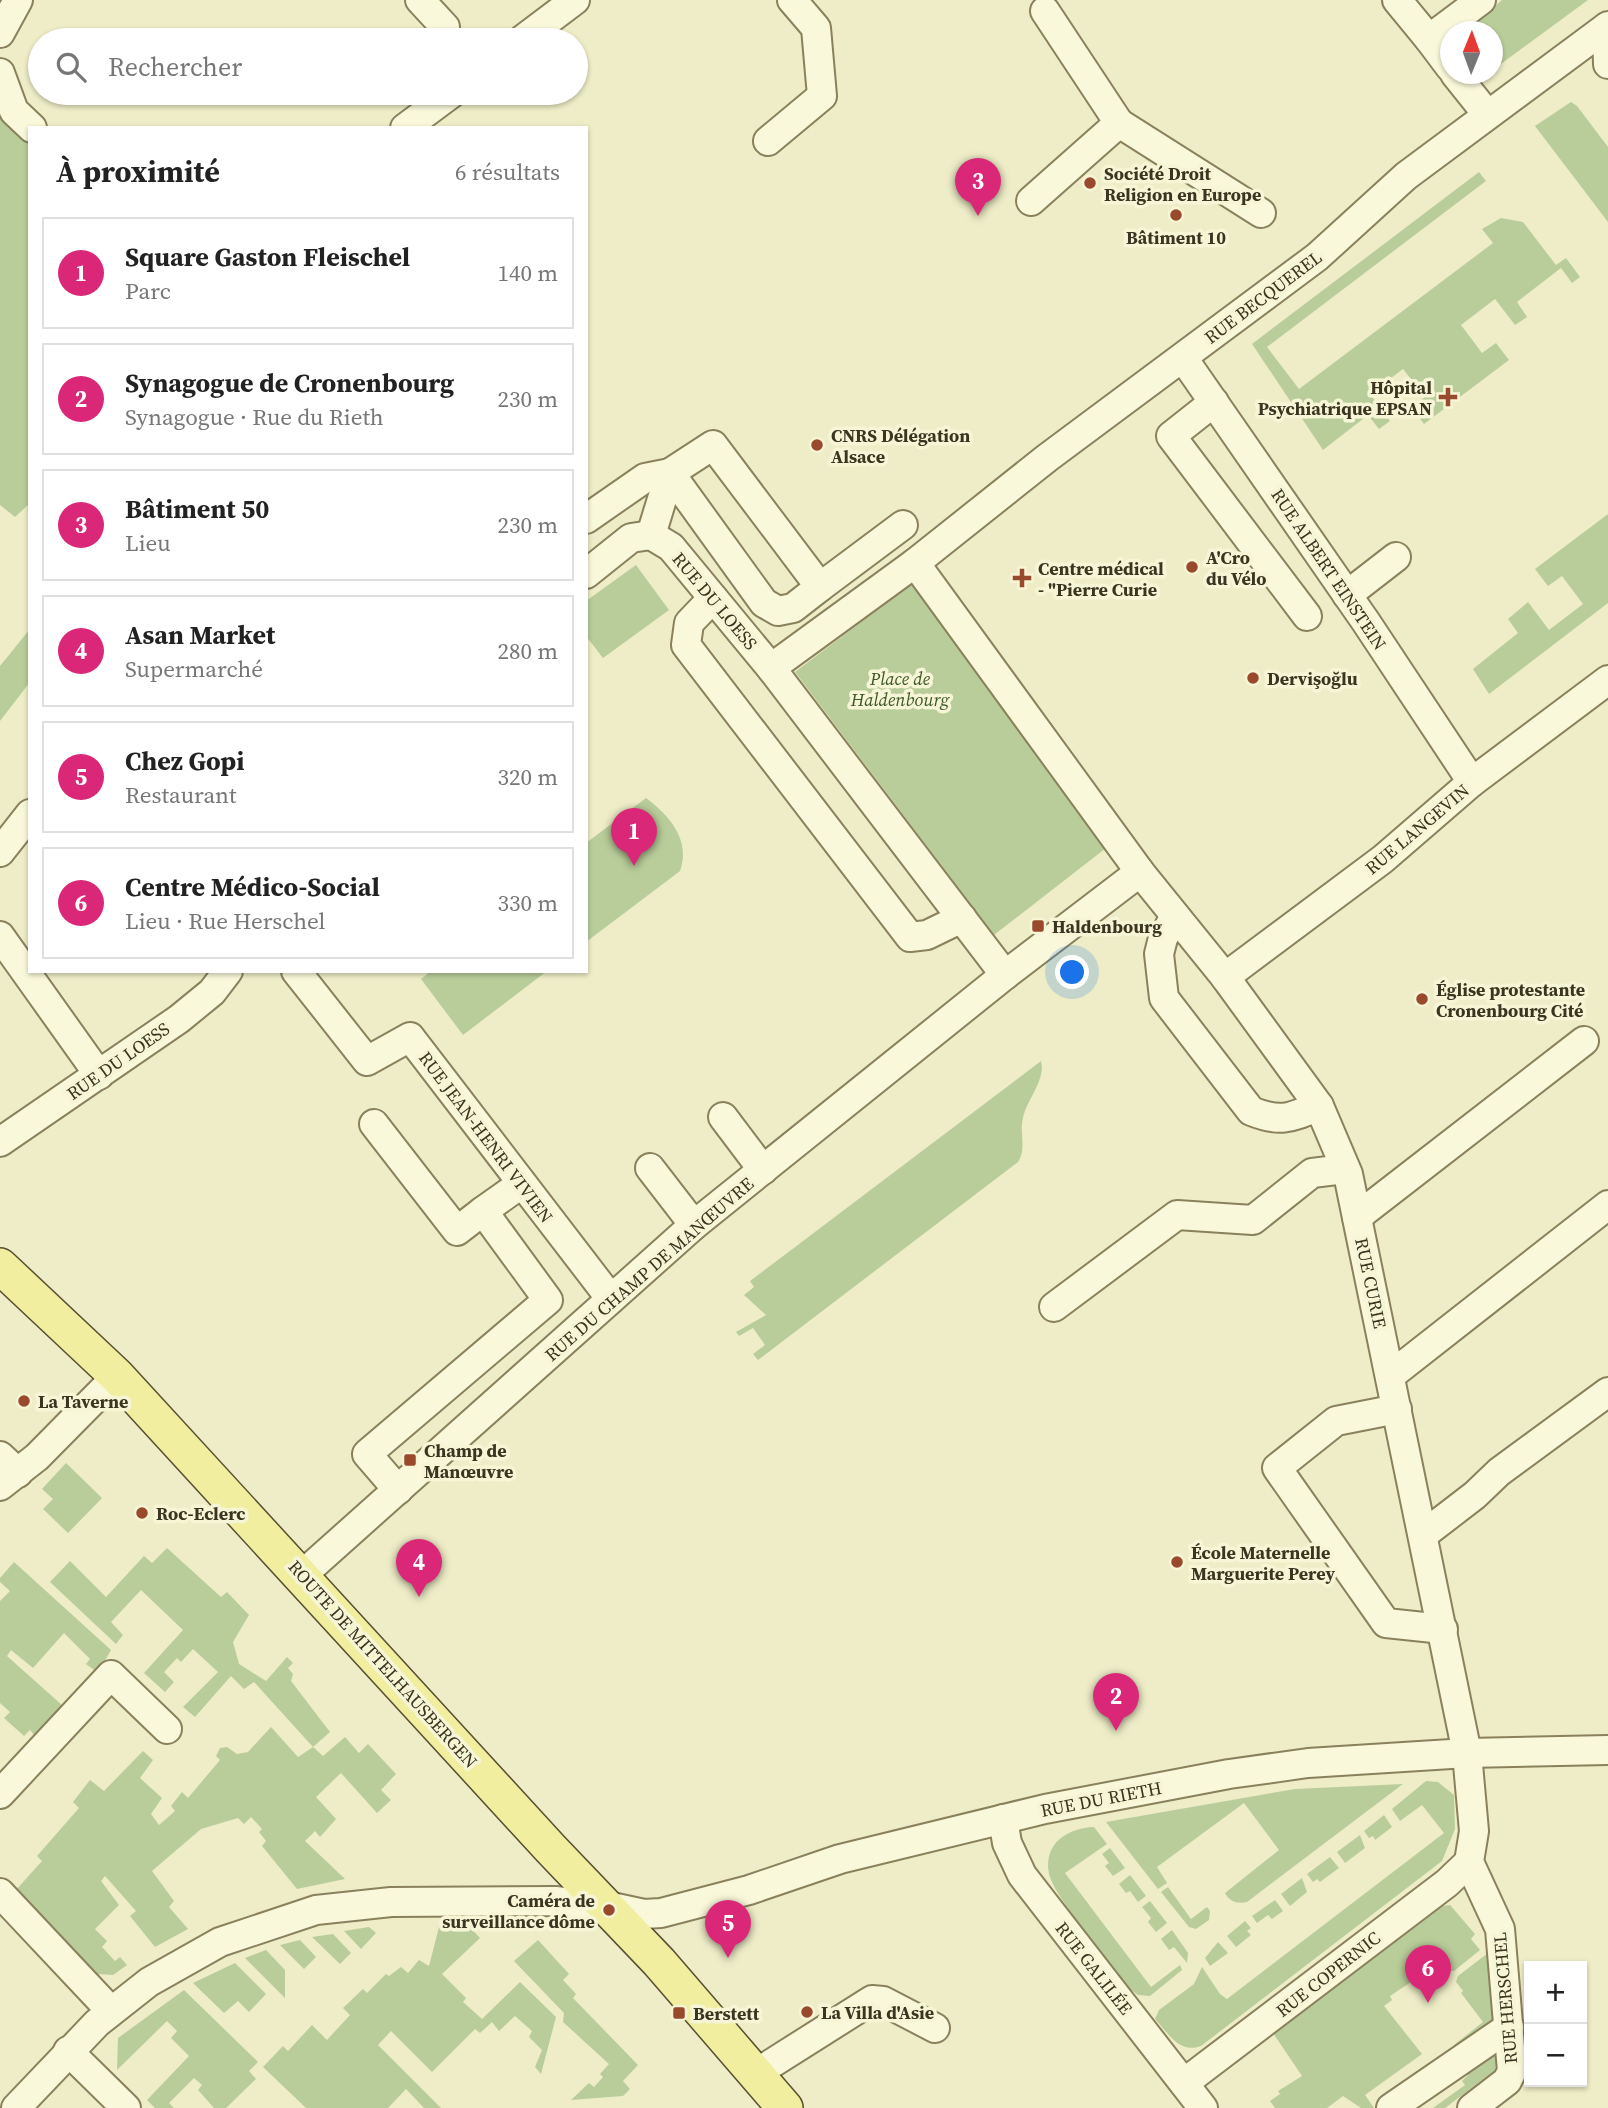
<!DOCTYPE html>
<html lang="fr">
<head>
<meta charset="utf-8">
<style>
  :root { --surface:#fff; --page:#f6f6f6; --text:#222; --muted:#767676; --line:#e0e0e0; --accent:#db2777 }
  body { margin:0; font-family:"Source Serif 4",serif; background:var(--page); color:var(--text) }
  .controls { position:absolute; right:21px; bottom:21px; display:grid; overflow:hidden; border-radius:0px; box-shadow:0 2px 5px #0004 }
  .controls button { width:63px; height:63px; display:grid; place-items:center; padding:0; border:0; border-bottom:2px solid var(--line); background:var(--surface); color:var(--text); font:35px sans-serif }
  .compass { position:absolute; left:1440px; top:21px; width:63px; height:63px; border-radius:50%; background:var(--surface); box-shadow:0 2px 5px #0004; rotate:1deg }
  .you { position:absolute; left:1073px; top:973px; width:24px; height:24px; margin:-18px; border:5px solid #fff; border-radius:50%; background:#1a73e8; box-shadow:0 0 0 10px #1a73e833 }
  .badge { display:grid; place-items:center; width:46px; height:46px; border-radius:50%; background:var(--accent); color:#fff; font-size:23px; font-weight:700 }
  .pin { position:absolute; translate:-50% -58px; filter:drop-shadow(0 2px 4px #0008) }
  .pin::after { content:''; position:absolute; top:37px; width:24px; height:21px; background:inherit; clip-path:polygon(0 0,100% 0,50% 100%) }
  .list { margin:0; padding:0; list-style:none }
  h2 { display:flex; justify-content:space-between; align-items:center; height:91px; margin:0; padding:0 28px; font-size:30px }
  h2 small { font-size:23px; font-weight:400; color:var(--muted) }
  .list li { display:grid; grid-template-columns:46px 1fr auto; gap:21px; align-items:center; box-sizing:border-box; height:112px; margin:0 14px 14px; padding:0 14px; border:2px solid var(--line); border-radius:0px }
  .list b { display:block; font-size:26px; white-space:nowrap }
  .list p { margin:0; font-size:23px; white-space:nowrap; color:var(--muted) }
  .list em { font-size:23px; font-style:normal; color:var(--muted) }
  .icon { flex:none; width:38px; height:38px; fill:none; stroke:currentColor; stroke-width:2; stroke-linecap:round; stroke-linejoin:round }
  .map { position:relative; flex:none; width:1608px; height:2108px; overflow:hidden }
  .search { position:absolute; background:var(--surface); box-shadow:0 2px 5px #0004; left:28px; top:28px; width:560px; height:77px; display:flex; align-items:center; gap:18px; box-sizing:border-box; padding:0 24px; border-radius:38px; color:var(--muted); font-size:26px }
  .panel { position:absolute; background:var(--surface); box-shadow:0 2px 5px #0004; left:28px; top:126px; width:560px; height:847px; border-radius:0px }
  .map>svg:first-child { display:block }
  .green { fill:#b9cd9a }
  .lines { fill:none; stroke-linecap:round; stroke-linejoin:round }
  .minor-casing { stroke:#8a815c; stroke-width:32 }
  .major-casing { stroke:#584e30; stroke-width:38 }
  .minor { stroke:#f9f8da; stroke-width:28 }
  .major { stroke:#f1ee9f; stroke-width:35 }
  .poi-dot { fill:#99492c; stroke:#f6f5d6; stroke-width:2.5 }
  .labels { text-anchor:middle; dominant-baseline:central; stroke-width:7; stroke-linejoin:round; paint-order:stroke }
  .poi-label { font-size:18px; font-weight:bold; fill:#3b3420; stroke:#f6f5d6; text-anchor:start }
  .street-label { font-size:18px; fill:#3b3420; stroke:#f6f5d6 }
  .park-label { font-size:18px; font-style:italic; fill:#3d5726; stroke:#f6f5d6 }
</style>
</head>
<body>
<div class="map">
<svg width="1608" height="2108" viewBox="0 0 1608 2108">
  <rect width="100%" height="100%" fill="#eeedc7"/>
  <g class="green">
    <path d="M 1502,0 L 1588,0 L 1494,69 L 1492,32 L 1465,32 Z"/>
    <path d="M 0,102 L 30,133 L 30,503 L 15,517 L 0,505 Z"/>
    <path d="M 1571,102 L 1577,106 L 1608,147 L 1608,222 L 1535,126 Z"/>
    <path d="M 1479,172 L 1486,181 L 1267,347 L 1299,389 L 1493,243 L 1482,229 L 1501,218 L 1523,222 L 1556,265 L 1566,258 L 1580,277 L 1572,283 L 1561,268 L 1517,302 L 1527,317 L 1515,325 L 1495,299 L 1461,325 L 1482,353 L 1496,343 L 1509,360 L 1424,424 L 1411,407 L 1425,397 L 1403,369 L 1370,394 L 1390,421 L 1379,429 L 1368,415 L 1323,450 L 1252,344 Z"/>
    <path d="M 1608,514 L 1608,603 L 1489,694 L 1473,669 L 1518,633 L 1508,619 L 1528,602 L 1549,630 L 1583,604 L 1562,576 L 1548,586 L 1535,569 Z"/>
    <path d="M 636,565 L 669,610 L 603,658 L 586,636 L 586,601 Z"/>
    <path d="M 915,581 L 1106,848 L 994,935 L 795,672 Z"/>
    <path d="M 30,629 L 30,682 L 0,721 L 0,666 Z"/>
    <path d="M 646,798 C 669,815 691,840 680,871 L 586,942 L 586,843 Z"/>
    <path d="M 431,971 L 547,971 L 463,1035 L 421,979 Z"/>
    <path d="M 1041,1061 C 1046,1080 1027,1099 1023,1118 C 1019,1133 1027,1149 1018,1162 L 758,1360 L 753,1354 L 765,1345 L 753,1328 L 739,1336 L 736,1332 L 766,1315 L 744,1295 L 754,1287 L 750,1281 Z"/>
    <path d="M 66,1463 L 102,1498 L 68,1533 L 43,1509 L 53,1499 L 42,1489 Z"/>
    <path d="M 167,1548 L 221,1597 L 227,1592 L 249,1615 L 233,1642 L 239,1664 L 266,1681 L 287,1657 L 293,1663 L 288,1668 L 293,1674 L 291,1681 L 330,1732 L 313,1747 L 323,1756 L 345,1737 L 359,1753 L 368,1744 L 396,1774 L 381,1790 L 391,1800 L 377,1813 L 341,1773 L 316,1797 L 336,1819 L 320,1837 L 315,1831 L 305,1841 L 345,1879 L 297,1889 L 262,1846 L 266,1841 L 259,1832 L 262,1829 L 251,1817 L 244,1824 L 238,1818 L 201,1829 L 152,1871 L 174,1901 L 169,1907 L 188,1929 L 155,1947 L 130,1916 L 136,1911 L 105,1876 L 101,1881 L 119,1905 L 95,1929 L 107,1941 L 102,1947 L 115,1961 L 120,1957 L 127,1965 L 113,1975 L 97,1974 L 15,1891 L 42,1861 L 37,1856 L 79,1808 L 73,1802 L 90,1780 L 104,1791 L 143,1751 L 153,1760 L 140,1778 L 162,1798 L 151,1814 L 159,1825 L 175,1811 L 171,1806 L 182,1792 L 188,1798 L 220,1760 L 216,1756 L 220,1748 L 227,1747 L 237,1754 L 248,1752 L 271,1727 L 298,1757 L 313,1747 L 254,1682 L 244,1689 L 231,1676 L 195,1717 L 183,1707 L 218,1672 L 193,1649 L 181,1662 L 177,1658 L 164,1672 L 174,1682 L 165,1692 L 144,1673 L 183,1630 L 141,1590 L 111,1622 L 123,1635 L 116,1644 L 50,1582 L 70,1561 L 106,1597 L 144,1556 L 152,1563 Z"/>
    <path d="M 14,1562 L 111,1650 L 98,1673 L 86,1664 L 90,1659 L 64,1633 L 33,1668 L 11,1650 L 7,1656 L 63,1706 L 35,1736 L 30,1730 L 24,1736 L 4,1718 L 10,1712 L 0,1703 L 0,1601 L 10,1591 L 0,1582 L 0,1578 Z"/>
    <path d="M 1426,1781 L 1438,1782 L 1454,1795 L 1455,1829 L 1442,1861 L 1201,2046 C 1179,2054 1169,2034 1155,2019 L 1159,2010 L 1194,1984 L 1202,1967 L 1220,1994 L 1227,1999 L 1444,1833 L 1422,1805 L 1400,1821 L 1392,1809 Z"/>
    <path d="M 1403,1784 L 1247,1902 C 1237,1904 1230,1902 1225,1893 L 1279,1850 L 1244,1803 L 1157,1867 L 1167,1883 L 1158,1889 L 1106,1822 L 1295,1789 Z"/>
    <path d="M 1384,1815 L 1392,1827 L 1375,1840 L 1373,1836 L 1369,1838 L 1364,1831 Z"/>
    <path d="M 1094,1827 L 1107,1844 L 1065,1873 L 1151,1987 L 1180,1965 L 1182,1970 L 1150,1996 L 1138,1995 L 1130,1989 C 1113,1966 1054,1897 1049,1874 C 1043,1843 1068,1828 1094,1827 Z"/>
    <path d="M 1360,1835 L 1365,1848 L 1345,1863 L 1337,1852 Z"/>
    <path d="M 1110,1848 L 1125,1868 L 1113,1876 L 1105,1866 L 1109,1863 L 1102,1854 Z"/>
    <path d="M 1330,1857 L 1339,1868 L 1320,1882 L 1317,1879 L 1313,1882 L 1307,1874 Z"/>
    <path d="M 1130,1875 L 1146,1896 L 1138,1902 L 1130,1891 L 1126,1893 L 1119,1884 Z"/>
    <path d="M 1302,1878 L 1307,1892 L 1290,1906 L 1281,1894 Z"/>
    <path d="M 1168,1887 L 1191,1919 L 1207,1907 L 1210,1911 L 1209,1920 L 1196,1929 L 1189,1927 L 1161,1892 Z"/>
    <path d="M 1275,1900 L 1283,1911 L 1272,1919 L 1268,1915 L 1257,1923 L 1252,1916 Z"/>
    <path d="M 1150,1901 L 1167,1923 L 1156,1932 L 1148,1922 L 1151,1918 L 1142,1907 Z"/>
    <path d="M 1450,1905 L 1475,1934 L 1471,1939 L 1480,1950 L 1454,1971 L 1449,1971 L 1441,1962 L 1390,1996 L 1392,2000 L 1384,2006 L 1422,2054 L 1365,2095 L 1374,2108 L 1361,2108 L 1343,2096 L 1327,2108 L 1275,2108 L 1270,2101 L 1280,2094 L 1278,2091 L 1302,2076 L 1273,2033 L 1442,1906 Z"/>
    <path d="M 1245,1921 L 1251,1928 L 1247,1931 L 1251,1935 L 1236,1947 L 1227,1936 Z"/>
    <path d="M 369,1927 L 376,1933 L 361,1949 L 344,1931 Z"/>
    <path d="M 439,1927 L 470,1927 L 480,1938 L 442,1974 L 466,1998 L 463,2002 L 482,2019 L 520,1982 L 556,2017 L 541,2074 L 535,2067 L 542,2050 L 529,2037 L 532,2031 L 515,2016 L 499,2031 L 492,2022 L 480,2033 L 475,2029 L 432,2072 L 391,2031 L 378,2045 L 441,2108 L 424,2108 L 406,2089 L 388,2108 L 306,2108 L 263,2067 L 283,2046 L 288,2051 L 312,2025 L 327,2040 L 350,2015 L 343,2008 L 363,1989 L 367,1993 L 386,1974 L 389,1976 L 401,1967 L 408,1973 L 419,1960 L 429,1966 Z"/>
    <path d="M 1172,1930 L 1188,1953 L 1187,1963 L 1174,1947 L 1169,1950 L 1161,1939 Z"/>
    <path d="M 333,1934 L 351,1953 L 340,1964 L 312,1937 Z"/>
    <path d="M 300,1940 L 316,1957 L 304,1969 L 280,1945 Z"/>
    <path d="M 538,1940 L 569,1974 L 563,1980 L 576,1994 L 573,1998 L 638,2065 L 623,2081 L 630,2089 L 623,2096 L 571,2100 L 589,2083 L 594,2087 L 603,2077 L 600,2074 L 609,2064 L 563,2022 L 564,2013 L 514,1961 Z"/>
    <path d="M 1218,1942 L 1228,1953 L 1210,1966 L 1205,1958 Z"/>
    <path d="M 266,1950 L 285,1970 L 285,1998 L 245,1958 Z"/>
    <path d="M 1488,1953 L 1496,2025 L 1460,2053 L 1454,2045 L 1483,2022 L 1461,1993 L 1463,1991 L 1456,1982 L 1458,1976 Z"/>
    <path d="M 235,1963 L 266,1994 L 249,2012 L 238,2001 L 224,2013 L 193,1983 Z"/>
    <path d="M 184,1990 L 258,2062 L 249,2071 L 256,2079 L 226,2108 L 214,2108 L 198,2090 L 202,2085 L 194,2078 L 169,2103 L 174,2108 L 155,2108 L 147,2100 L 189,2056 L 171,2038 L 177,2031 L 167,2021 L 117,2070 L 118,2038 Z"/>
    <path d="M 1496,2044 L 1498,2057 L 1495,2070 L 1445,2108 L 1433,2108 L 1465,2085 L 1462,2081 L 1468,2075 L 1462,2066 Z"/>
  </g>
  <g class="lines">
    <g class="minor-casing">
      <g id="minor">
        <path d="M 420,0 L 445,27"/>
        <path d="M 1397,0 L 1429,39"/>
        <path d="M 1045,11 L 1119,123"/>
        <path d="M 1607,27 L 1608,64"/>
        <path d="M 0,33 L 18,0"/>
        <path d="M 522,40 L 575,0"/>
        <path d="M 1450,67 L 1429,39 L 1481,0"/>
        <path d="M 0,73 L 14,111 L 32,128"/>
        <path d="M 1455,74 L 1487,114"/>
        <path d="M 405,128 L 452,93"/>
        <path d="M 768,141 L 822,96 L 816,28 L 792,0"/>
        <path d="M 1031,201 L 1119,123 L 1261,213"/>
        <path d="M 1183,358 L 1366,622 L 1472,782"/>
        <path d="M 1214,402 L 1171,436 L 1307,616"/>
        <path d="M 586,519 L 645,478 L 670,473 L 764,603 L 778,611 L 793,608 L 820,587"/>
        <path d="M 651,535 L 670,473 L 713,445 L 820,587 L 903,525"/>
        <path d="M 915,563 L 1140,872 L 1225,977 L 1319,1106 L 1348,1174 L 1467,1753 L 1474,1831 L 1469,1862 L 1500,1929 L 1512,2071 L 1507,2081 L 1472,2108"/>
        <path d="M 586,574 L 631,538 L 651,535 L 671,547 L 771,668"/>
        <path d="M 1347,595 L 1396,557"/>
        <path d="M 713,598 L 689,623 L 686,645 L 910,937 L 927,935 L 962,918"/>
        <path d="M 0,852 L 30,814"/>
        <path d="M 1175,916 L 1163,938 L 1159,954 L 1164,998 L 1251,1111 C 1281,1123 1290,1118 1319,1106"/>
        <path d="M 0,936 L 99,1075"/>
        <path d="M 296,971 L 367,1061 L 410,1037 L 611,1299"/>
        <path d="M 1005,975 L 771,668 L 915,563 L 1047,458 L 1317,257 L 1406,176 L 1608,26"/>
        <path d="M 1225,977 L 1383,859 L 1472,782 L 1608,680"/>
        <path d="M 723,1117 L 763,1170"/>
        <path d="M 374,1124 L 457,1231 L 483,1211"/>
        <path d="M 0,1142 L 179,1019 L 212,992 L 228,971"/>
        <path d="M 650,1168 L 694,1225"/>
        <path d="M 1357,1217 L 1584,1041"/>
        <path d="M 1054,1307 L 1177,1215 L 1253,1220 L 1312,1173 L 1345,1169"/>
        <path d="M 1390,1376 L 1608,1205"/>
        <path d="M 1397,1409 L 1336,1421 L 1277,1468 L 1386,1623 L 1443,1629"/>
        <path d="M 0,1456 L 18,1473"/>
        <path d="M 0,1486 L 37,1457 L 117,1376"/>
        <path d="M 398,1490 L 367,1454 L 548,1300 L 483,1211 L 521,1184"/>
        <path d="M 1423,1535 L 1475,1495 L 1499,1472 L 1608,1392"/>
        <path d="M 302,1575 L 694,1225 L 1005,975 L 1140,872"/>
        <path d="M 0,1794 L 111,1675 L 167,1729"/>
        <path d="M 1003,1819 L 1007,1843 L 1022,1875 L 1203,2108"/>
        <path d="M 0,1893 L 111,2011"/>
        <path d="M 68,2051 L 126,2108"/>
        <path d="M 755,2074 L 872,2000 L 883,2001 L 935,2028"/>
        <path d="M 1184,2083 L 1447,1883 L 1469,1862"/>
        <path d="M 16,2108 L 97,2023 L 149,1982 L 220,1942 L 316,1910 L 391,1902 L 555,1901 L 607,1906 L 644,1914 L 661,1913 L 749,1890 L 840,1859 L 1045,1809 L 1229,1774 L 1308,1763 L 1467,1753 L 1608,1750"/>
        <path d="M 1391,2108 L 1509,2027"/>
      </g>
    </g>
    <g class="major-casing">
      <path id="major" d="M 0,1266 L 117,1376 L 551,1849 L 659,1962 L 785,2108"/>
    </g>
    <use href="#minor" class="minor"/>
    <use href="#major" class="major"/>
  </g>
  <g class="poi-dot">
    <circle cx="1090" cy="183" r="7"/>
    <circle cx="1176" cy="215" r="7"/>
    <path d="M1444.5 386.5h7v7h7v7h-7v7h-7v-7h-7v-7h7z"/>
    <circle cx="817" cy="445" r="7"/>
    <circle cx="1192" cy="567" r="7"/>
    <path d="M1018.5 567.5h7v7h7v7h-7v7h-7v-7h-7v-7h7z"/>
    <circle cx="1253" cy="678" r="7"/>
    <rect x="1031" y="919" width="14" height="14" rx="3.5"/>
    <circle cx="1422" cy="999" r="7"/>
    <circle cx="24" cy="1401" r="7"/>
    <rect x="403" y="1453" width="14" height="14" rx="3.5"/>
    <circle cx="142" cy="1513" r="7"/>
    <circle cx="1177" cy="1562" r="7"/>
    <circle cx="609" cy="1910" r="7"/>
    <circle cx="807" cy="2012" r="7"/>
    <rect x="672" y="2006" width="14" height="14" rx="3.5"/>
  </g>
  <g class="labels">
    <g class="poi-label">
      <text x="1104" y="173">Société Droit<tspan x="1104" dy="21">Religion en Europe</tspan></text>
      <text x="1176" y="237" text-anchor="middle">Bâtiment 10</text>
      <text x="1432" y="387" text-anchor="end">Hôpital<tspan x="1432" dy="21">Psychiatrique EPSAN</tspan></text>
      <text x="831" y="435">CNRS Délégation<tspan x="831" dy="21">Alsace</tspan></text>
      <text x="1206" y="557">A'Cro<tspan x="1206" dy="21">du Vélo</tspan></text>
      <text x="1038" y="568">Centre médical<tspan x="1038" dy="21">- "Pierre Curie</tspan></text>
      <text x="1267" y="678">Dervişoğlu</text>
      <text x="1052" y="926">Haldenbourg</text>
      <text x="1436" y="989">Église protestante<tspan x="1436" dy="21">Cronenbourg Cité</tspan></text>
      <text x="38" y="1401">La Taverne</text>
      <text x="424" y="1450">Champ de<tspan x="424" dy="21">Manœuvre</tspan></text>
      <text x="156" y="1513">Roc-Eclerc</text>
      <text x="1191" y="1552">École Maternelle<tspan x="1191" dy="21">Marguerite Perey</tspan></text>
      <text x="595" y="1900" text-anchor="end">Caméra de<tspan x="595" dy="21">surveillance dôme</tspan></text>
      <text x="821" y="2012">La Villa d'Asie</text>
      <text x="693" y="2013">Berstett</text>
    </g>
    <g class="street-label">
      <text transform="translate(1263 297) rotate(-37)">RUE BECQUEREL</text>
      <text transform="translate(1329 569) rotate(56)">RUE ALBERT EINSTEIN</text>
      <text transform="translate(715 601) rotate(50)">RUE DU LOESS</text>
      <text transform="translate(1417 829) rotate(-40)">RUE LANGEVIN</text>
      <text transform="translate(118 1061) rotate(-35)">RUE DU LOESS</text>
      <text transform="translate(486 1137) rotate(53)">RUE JEAN-HENRI VIVIEN</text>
      <text transform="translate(649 1269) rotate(-41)">RUE DU CHAMP DE MANŒUVRE</text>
      <text transform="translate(1371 1283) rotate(78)">RUE CURIE</text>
      <text transform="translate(383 1664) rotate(48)">ROUTE DE MITTELHAUSBERGEN</text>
      <text transform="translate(1101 1799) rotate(-11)">RUE DU RIETH</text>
      <text transform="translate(1094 1968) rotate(52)">RUE GALILÉE</text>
      <text transform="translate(1328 1974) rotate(-38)">RUE COPERNIC</text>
      <text transform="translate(1505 1998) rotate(-95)">RUE HERSCHEL</text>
    </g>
    <g class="park-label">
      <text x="900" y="678">Place de<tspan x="900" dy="21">Haldenbourg</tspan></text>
    </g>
  </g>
</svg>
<div class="controls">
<button>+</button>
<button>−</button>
</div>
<svg class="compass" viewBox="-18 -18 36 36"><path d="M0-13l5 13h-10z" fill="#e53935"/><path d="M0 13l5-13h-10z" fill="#767676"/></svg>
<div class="you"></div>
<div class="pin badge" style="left:634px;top:866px">1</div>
<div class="pin badge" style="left:1116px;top:1731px">2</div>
<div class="pin badge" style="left:978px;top:216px">3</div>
<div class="pin badge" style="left:419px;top:1597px">4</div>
<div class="pin badge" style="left:728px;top:1958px">5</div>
<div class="pin badge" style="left:1428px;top:2003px">6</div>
<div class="search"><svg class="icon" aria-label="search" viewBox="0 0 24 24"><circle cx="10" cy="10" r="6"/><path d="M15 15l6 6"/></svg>Rechercher</div>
<section class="panel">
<h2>À proximité<small>6 résultats</small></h2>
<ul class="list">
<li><span class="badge">1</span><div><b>Square Gaston Fleischel</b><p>Parc</p></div><em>140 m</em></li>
<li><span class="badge">2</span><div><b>Synagogue de Cronenbourg</b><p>Synagogue · Rue du Rieth</p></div><em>230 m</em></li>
<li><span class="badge">3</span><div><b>Bâtiment 50</b><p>Lieu</p></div><em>230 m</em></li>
<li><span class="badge">4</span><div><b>Asan Market</b><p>Supermarché</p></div><em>280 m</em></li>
<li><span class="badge">5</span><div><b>Chez Gopi</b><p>Restaurant</p></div><em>320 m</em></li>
<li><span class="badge">6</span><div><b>Centre Médico-Social</b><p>Lieu · Rue Herschel</p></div><em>330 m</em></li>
</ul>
</section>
</div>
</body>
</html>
